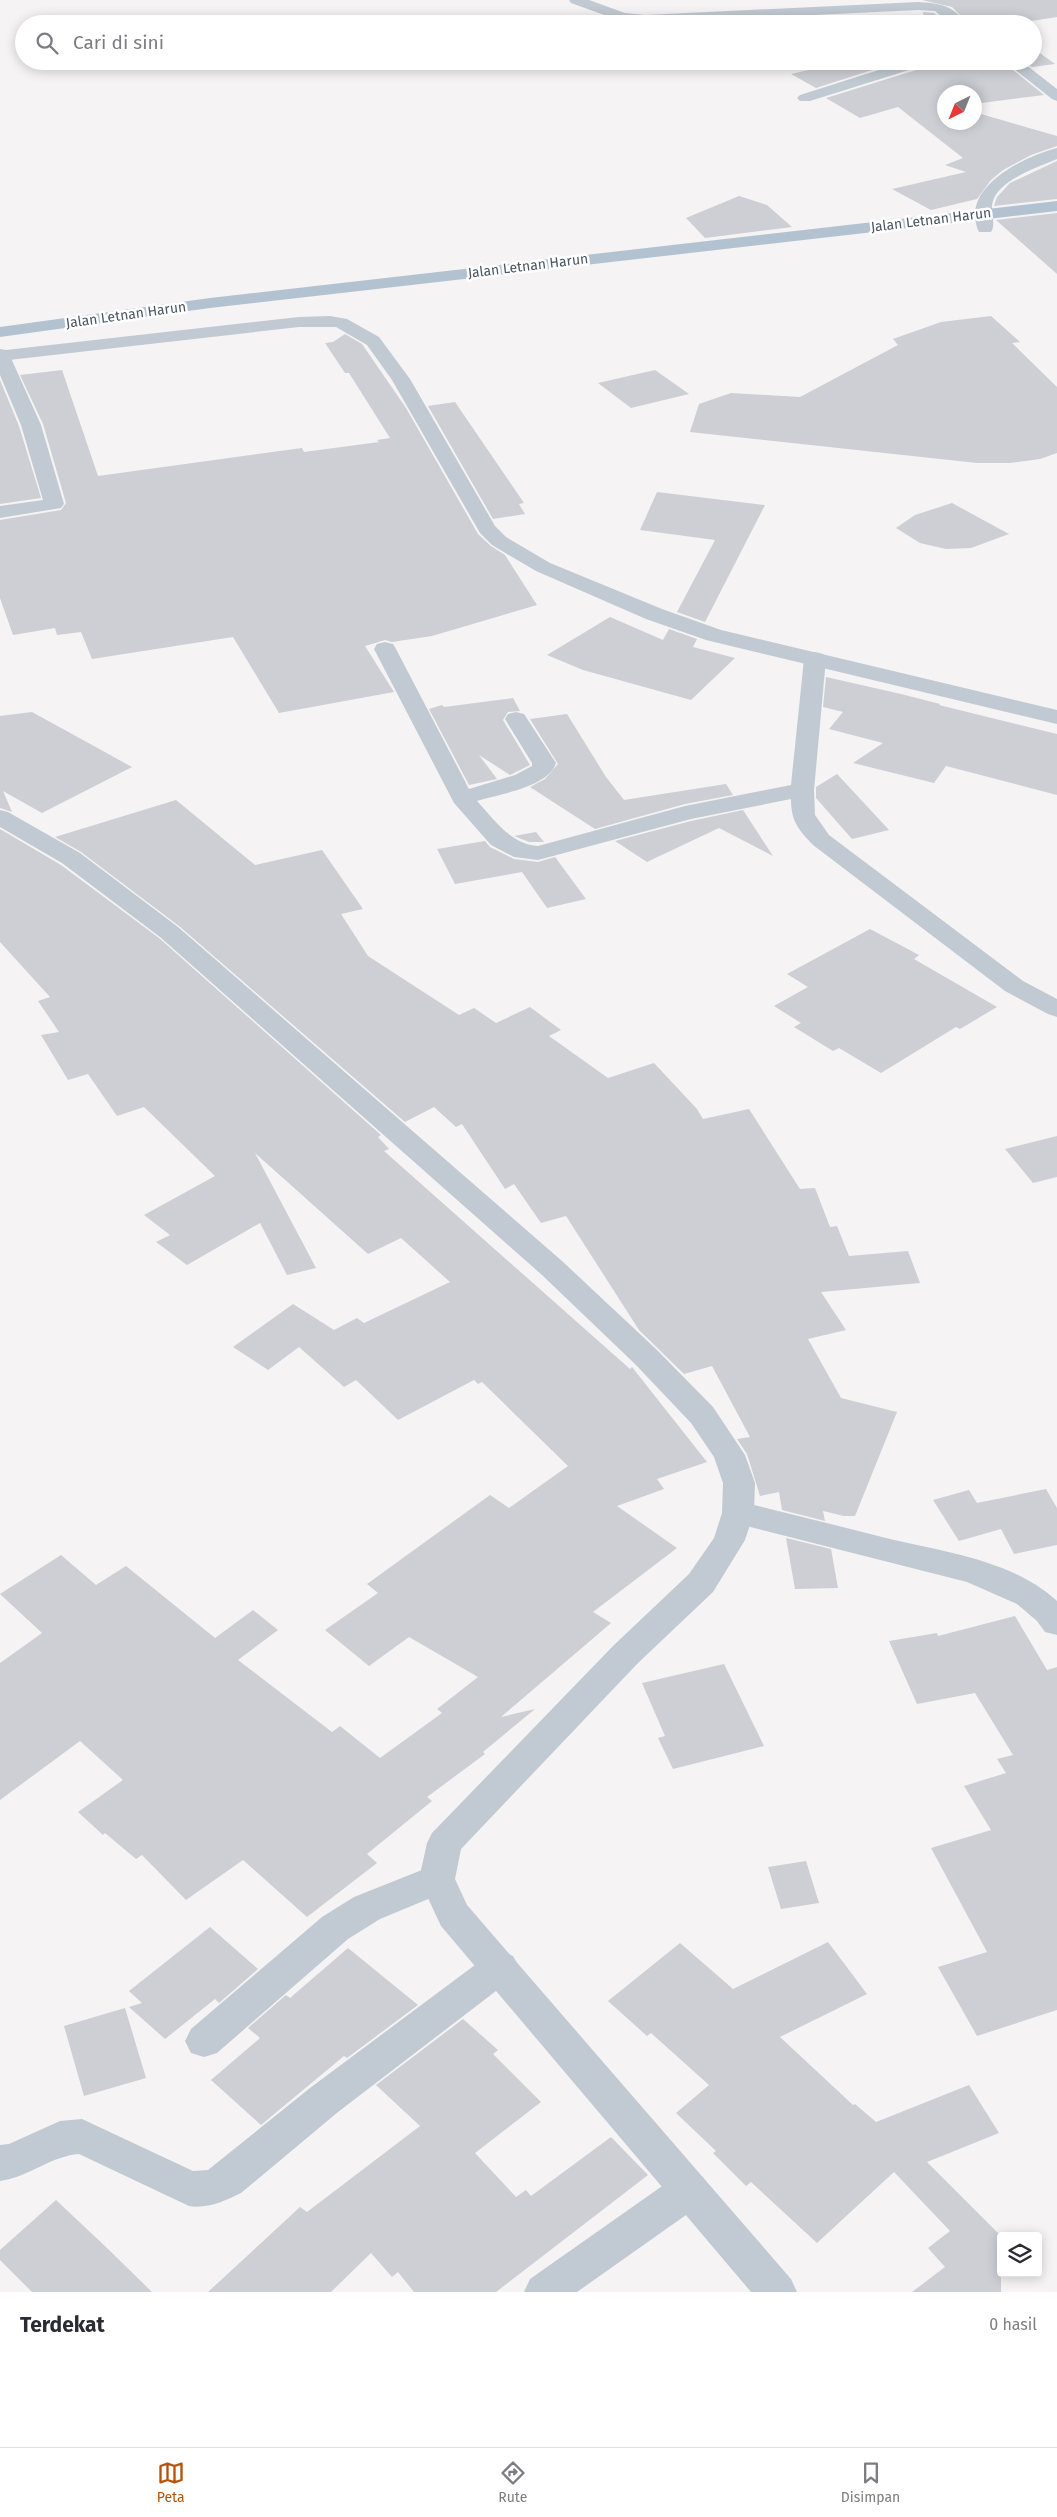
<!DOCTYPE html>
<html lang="id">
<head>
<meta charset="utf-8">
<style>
  :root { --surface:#fff; --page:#f2f2f3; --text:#2b2b33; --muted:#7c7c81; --line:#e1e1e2; --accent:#b45309 }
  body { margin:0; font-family:"Fira Sans",sans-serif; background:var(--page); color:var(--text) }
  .controls { position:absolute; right:15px; bottom:15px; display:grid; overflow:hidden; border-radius:5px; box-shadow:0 2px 12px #0003 }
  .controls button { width:45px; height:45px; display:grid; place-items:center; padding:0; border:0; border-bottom:1px solid var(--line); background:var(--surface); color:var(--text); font:25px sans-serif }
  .compass { position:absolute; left:937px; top:85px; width:45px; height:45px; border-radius:50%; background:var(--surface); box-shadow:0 2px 12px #0003; rotate:223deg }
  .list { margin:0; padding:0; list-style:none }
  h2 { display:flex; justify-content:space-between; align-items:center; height:65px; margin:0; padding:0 20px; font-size:21px }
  h2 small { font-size:16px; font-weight:400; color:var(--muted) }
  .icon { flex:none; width:28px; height:28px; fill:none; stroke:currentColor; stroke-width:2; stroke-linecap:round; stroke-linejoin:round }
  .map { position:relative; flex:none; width:1057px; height:2292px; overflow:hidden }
  .search { position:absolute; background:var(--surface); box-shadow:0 2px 12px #0003; left:15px; right:15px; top:15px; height:55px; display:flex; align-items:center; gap:12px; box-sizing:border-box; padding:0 18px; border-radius:28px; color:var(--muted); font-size:19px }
  .sheet { height:155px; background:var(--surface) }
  nav { display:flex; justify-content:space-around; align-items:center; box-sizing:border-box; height:70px; border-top:1px solid var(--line); background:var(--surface); font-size:14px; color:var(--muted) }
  nav a { display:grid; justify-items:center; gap:2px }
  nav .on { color:var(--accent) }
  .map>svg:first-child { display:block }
  .building { fill:#cdcfd5 }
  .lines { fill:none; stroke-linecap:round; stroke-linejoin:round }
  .minor { fill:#c1cad2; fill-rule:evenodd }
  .tertiary { fill:#c1cad2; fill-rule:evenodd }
  .primary { fill:#b3c2d1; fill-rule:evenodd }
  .labels { text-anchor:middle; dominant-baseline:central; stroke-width:5; stroke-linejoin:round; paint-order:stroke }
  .far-street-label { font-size:14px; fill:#4a5661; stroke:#fff }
</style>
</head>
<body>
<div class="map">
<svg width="1057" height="2292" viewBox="0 0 1057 2292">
  <rect width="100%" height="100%" fill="#f5f3f3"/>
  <g class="building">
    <path d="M 922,0 L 1057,0 L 1057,17 L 1025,22 L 1027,24 L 969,24 L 952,7 Z"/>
    <path d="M 923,12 L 934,13 L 948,24 L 925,24 Z"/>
    <path d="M 1033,48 L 1055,64 L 1032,67 L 1024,61 L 1033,61 Z"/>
    <path d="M 816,61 L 900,61 L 816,88 L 791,74 L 813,69 L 803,64 Z"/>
    <path d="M 932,61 L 1002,61 L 1044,95 L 974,104 L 974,92 L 944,92 L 944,122 L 974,122 L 974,112 L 1057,136 L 1057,146 L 1031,155 L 1003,170 L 991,180 L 977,199 L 931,210 L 892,189 L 966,172 L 945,165 L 963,158 L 898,107 L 860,118 L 826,98 L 929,66 Z"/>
    <path d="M 1057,161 L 1057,199 L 994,206 L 997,197 L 1010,183 Z"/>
    <path d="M 739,196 L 767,205 L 792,227 L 705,238 L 686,218 Z"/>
    <path d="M 1057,213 L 1057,274 L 996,220 Z"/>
    <path d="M 991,316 L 1020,342 L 1012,343 L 1057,387 L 1057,453 L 1040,459 L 1010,463 L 977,463 L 690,432 L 699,404 L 731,393 L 800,397 L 898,345 L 893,339 L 941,322 Z"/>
    <path d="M 345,334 L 362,344 L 406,408 L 478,534 L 491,546 L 505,555 L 537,605 L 432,636 L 392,642 L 385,640 L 365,646 L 394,692 L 279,713 L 233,637 L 92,659 L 81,632 L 57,635 L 55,628 L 13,635 L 0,598 L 0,520 L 61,510 L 66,503 L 43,424 L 20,375 L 62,370 L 98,476 L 302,448 L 304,452 L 379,442 L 377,440 L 390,438 L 349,373 L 345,373 L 325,343 L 333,342 Z"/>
    <path d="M 655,370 L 689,394 L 631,408 L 598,383 Z"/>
    <path d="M 0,380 L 19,426 L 41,498 L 0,504 Z"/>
    <path d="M 455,402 L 524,503 L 519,504 L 525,514 L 493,519 L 428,406 Z"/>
    <path d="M 657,492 L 765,505 L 705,622 L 677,612 L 715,540 L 640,530 Z"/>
    <path d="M 952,503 L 1009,534 L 971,548 L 946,549 L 920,543 L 896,528 L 915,515 Z"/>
    <path d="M 610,617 L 663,640 L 669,629 L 697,639 L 693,647 L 735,658 L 691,700 L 583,670 L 547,655 Z"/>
    <path d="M 826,677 L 901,694 L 940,704 L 939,705 L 1057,734 L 1057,795 L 946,766 L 934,783 L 853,763 L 883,743 L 829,729 L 843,712 L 823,707 Z"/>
    <path d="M 513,698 L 520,711 L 508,712 L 503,720 L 530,765 L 510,775 L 479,755 L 497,779 L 469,785 L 429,709 L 442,705 L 444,707 Z"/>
    <path d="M 32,712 L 132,767 L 42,813 L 3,791 L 12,812 L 0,808 L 0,716 Z"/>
    <path d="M 567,714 L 606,777 L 624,800 L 726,784 L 733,795 L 685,804 L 595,829 L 530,787 L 545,779 L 558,764 L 530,719 Z"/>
    <path d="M 837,774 L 889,830 L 852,839 L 816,798 L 816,787 Z"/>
    <path d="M 176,800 L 255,865 L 322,850 L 363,909 L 341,914 L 368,956 L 459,1015 L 474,1008 L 496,1023 L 530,1007 L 561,1030 L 549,1036 L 608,1078 L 654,1063 L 697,1109 L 703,1119 L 749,1109 L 800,1189 L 815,1188 L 830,1227 L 837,1226 L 849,1256 L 908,1251 L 920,1283 L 821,1292 L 846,1330 L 808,1339 L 841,1398 L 897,1412 L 855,1516 L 844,1516 L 823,1511 L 825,1521 L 782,1510 L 779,1492 L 760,1496 L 747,1454 L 737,1439 L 750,1437 L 712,1366 L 684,1374 L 639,1330 L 566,1216 L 541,1223 L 514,1184 L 505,1189 L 462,1124 L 456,1127 L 434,1107 L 405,1122 L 179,926 L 81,852 L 55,837 Z"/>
    <path d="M 743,810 L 773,856 L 719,828 L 647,862 L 615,841 L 691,821 Z"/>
    <path d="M 0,829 L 61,865 L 159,938 L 381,1135 L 378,1137 L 389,1149 L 384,1151 L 630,1369 L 632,1367 L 707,1462 L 657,1479 L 664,1489 L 617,1506 L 677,1548 L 593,1612 L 611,1623 L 501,1717 L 535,1709 L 483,1752 L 485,1754 L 427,1797 L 432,1801 L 367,1854 L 377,1863 L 307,1917 L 243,1860 L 186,1900 L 142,1855 L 136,1859 L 105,1833 L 103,1835 L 78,1812 L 123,1780 L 80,1741 L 0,1800 L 0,1663 L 42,1633 L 0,1594 L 61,1555 L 96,1585 L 126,1566 L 215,1638 L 253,1610 L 278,1630 L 238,1660 L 332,1732 L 340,1726 L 380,1758 L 442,1713 L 437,1709 L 478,1677 L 409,1637 L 369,1666 L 325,1630 L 378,1593 L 367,1584 L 490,1495 L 509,1508 L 568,1466 L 482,1382 L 478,1384 L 474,1380 L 398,1420 L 356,1380 L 344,1387 L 299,1347 L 268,1370 L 233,1347 L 293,1304 L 334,1330 L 357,1318 L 364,1323 L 450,1282 L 401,1238 L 368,1254 L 255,1153 L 316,1268 L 287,1275 L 260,1223 L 187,1265 L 156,1242 L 170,1235 L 144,1215 L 215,1176 L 144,1107 L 117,1116 L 88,1074 L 68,1080 L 41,1035 L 59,1032 L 38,1001 L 50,997 L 0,942 Z"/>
    <path d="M 536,832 L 544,842 L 529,842 L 514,836 Z"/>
    <path d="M 485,841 L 490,847 L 514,859 L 538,862 L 555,857 L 586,899 L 547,908 L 522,872 L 455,884 L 437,849 Z"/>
    <path d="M 870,929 L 919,955 L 914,959 L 997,1007 L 960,1029 L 956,1027 L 881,1073 L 839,1048 L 833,1051 L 794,1027 L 801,1023 L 774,1006 L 808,987 L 787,974 Z"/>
    <path d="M 1057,1136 L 1057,1177 L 1033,1183 L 1005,1149 Z"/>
    <path d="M 1046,1489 L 1057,1508 L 1057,1545 L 1014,1554 L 1001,1529 L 959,1541 L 933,1500 L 969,1490 L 977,1503 Z"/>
    <path d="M 786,1538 L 831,1549 L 838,1588 L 795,1589 Z"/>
    <path d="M 1015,1616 L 1047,1670 L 1057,1667 L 1057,2010 L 977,2036 L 938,1967 L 987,1952 L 931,1848 L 991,1830 L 964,1786 L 1006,1773 L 997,1759 L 1013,1755 L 975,1693 L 917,1704 L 889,1641 L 937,1633 L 938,1636 Z"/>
    <path d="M 724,1664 L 764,1746 L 673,1769 L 658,1738 L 665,1736 L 642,1683 Z"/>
    <path d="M 806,1861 L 819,1903 L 781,1909 L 768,1867 Z"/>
    <path d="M 210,1927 L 258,1969 L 219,2003 L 215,1999 L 165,2039 L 129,2007 L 142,2003 L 129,1991 Z"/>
    <path d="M 828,1942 L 867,1994 L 780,2037 L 853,2105 L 855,2104 L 876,2122 L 969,2085 L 999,2133 L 927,2162 L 1001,2236 L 1001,2292 L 912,2292 L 945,2267 L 928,2248 L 950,2231 L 894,2172 L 817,2243 L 751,2182 L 746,2186 L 713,2153 L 716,2151 L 676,2113 L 709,2085 L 651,2033 L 647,2036 L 608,2001 L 680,1943 L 733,1989 Z"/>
    <path d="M 348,1948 L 418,2005 L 347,2058 L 344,2056 L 261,2125 L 211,2080 L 260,2038 L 248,2028 L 286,1995 L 290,1998 Z"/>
    <path d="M 125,2008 L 146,2078 L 84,2096 L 64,2026 Z"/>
    <path d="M 463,2019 L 498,2050 L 493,2054 L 541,2102 L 475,2153 L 516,2197 L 526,2190 L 531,2196 L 611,2137 L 648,2175 L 496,2292 L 414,2292 L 398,2272 L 392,2277 L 371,2253 L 331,2292 L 208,2292 L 300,2207 L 307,2212 L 420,2126 L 376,2085 Z"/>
    <path d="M 56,2200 L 107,2248 L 152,2292 L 32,2292 L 0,2260 L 0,2250 Z"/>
  </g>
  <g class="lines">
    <g class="minor">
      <path d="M 569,0 L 589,0 L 625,13 L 645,15 L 918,2 C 939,3 953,5 967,24 L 951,24 L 935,11 L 918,10 L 645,23 L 618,20 L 571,3 Z"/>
      <path d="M 907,61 L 930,61 L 928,64 L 810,101 L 800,101 L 797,98 L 800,95 Z"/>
      <path d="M 1004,61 L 1021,61 L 1057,89 L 1057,101 L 1052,99 Z"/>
      <path d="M 1057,148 L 1057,159 C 1037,168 996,180 992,205 C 991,213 996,225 991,232 L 979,232 C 976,227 976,222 975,217 C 973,181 1027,156 1057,148 Z"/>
      <path d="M 0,351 L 7,352 L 10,356 L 41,425 L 64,504 L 61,508 L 0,518 L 0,506 L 43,500 L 21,425 L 0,375 Z"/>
      <path d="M 385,642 L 393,644 L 396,649 L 469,789 L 515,775 L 532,766 L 532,763 L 505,719 L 508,714 L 516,712 L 524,714 L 556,763 C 549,787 499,794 477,801 C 495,820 510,844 538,846 L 685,806 L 791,785 L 804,659 L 807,654 L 815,652 L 823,654 L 826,659 L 814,790 L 815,815 L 829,835 L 1023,981 L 1057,999 L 1057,1017 L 1048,1014 L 1005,991 L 813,845 C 798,829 791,821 791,799 L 691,819 L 538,860 L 514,857 L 491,845 L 454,803 L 374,649 L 377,644 Z"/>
      <path d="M 738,1501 C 789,1514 840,1526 890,1539 C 946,1552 1014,1561 1057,1601 L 1057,1635 L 1045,1632 L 1037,1621 L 1017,1604 L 967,1582 L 727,1521 L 722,1513 L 727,1505 Z"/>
      <path d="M 437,1864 L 450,1868 L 455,1879 L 450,1890 L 380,1919 L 348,1939 L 217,2053 L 204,2057 L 191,2053 L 185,2041 L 191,2029 L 322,1917 L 354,1897 Z"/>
      <path d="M 500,1951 L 513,1956 L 519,1967 L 513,1978 L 338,2112 L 241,2193 C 225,2201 207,2209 189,2206 L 79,2154 C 51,2156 29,2177 0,2181 L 0,2145 L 9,2144 L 60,2121 L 82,2119 L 193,2171 L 208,2170 L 310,2088 L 487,1956 Z"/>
      <path d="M 689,2172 L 703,2177 L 709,2190 L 703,2203 L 577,2292 L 524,2292 L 530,2279 L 675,2177 Z"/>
    </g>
    <g class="tertiary">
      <path d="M 330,316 L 347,319 L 379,337 L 410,379 L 495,526 L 506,537 L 550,563 L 662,609 L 721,630 L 1057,710 L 1057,724 L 706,640 L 646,619 L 536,571 L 492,545 L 480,533 L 392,380 L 367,345 L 336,327 L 299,327 L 0,361 L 0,349 L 6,350 L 299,317 Z"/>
      <path d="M 0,810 L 8,812 L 80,853 L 178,927 L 562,1261 L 657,1350 L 713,1407 L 745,1455 L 755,1483 L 754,1513 L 745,1540 L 713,1592 L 638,1663 L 461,1849 L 455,1879 L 467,1905 L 791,2279 L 797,2292 L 751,2292 L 441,1926 L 419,1879 L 427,1843 L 432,1833 L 614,1645 L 689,1574 L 714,1538 L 722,1513 L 723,1483 L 714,1457 L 691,1423 L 635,1364 L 542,1275 L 160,937 L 62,863 L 0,827 Z"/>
    </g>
    <path class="primary" d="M 1057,201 L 1057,211 L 210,308 L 0,337 L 0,327 L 210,298 Z"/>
  </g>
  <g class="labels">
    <g class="far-street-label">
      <text transform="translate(931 220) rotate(-7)">Jalan Letnan Harun</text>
      <text transform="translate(528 266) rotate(-7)">Jalan Letnan Harun</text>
      <text transform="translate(126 315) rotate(-8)">Jalan Letnan Harun</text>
    </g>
  </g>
</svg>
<div class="controls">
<button><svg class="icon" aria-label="layers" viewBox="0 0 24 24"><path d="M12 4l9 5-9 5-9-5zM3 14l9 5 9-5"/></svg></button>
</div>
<svg class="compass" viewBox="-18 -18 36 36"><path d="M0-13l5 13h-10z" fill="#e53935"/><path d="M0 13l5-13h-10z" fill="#7c7c81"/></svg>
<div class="search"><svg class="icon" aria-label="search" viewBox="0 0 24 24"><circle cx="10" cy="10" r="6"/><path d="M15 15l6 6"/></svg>Cari di sini</div>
</div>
<section class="sheet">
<h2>Terdekat<small>0 hasil</small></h2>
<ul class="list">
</ul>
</section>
<nav>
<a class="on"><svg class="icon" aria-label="map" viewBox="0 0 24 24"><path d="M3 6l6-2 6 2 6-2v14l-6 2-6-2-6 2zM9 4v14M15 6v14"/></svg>Peta</a>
<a><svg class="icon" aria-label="directions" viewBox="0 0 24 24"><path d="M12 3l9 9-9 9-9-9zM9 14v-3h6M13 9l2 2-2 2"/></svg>Rute</a>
<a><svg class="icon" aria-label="saved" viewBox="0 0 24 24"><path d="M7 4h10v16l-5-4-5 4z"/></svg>Disimpan</a>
</nav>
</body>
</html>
